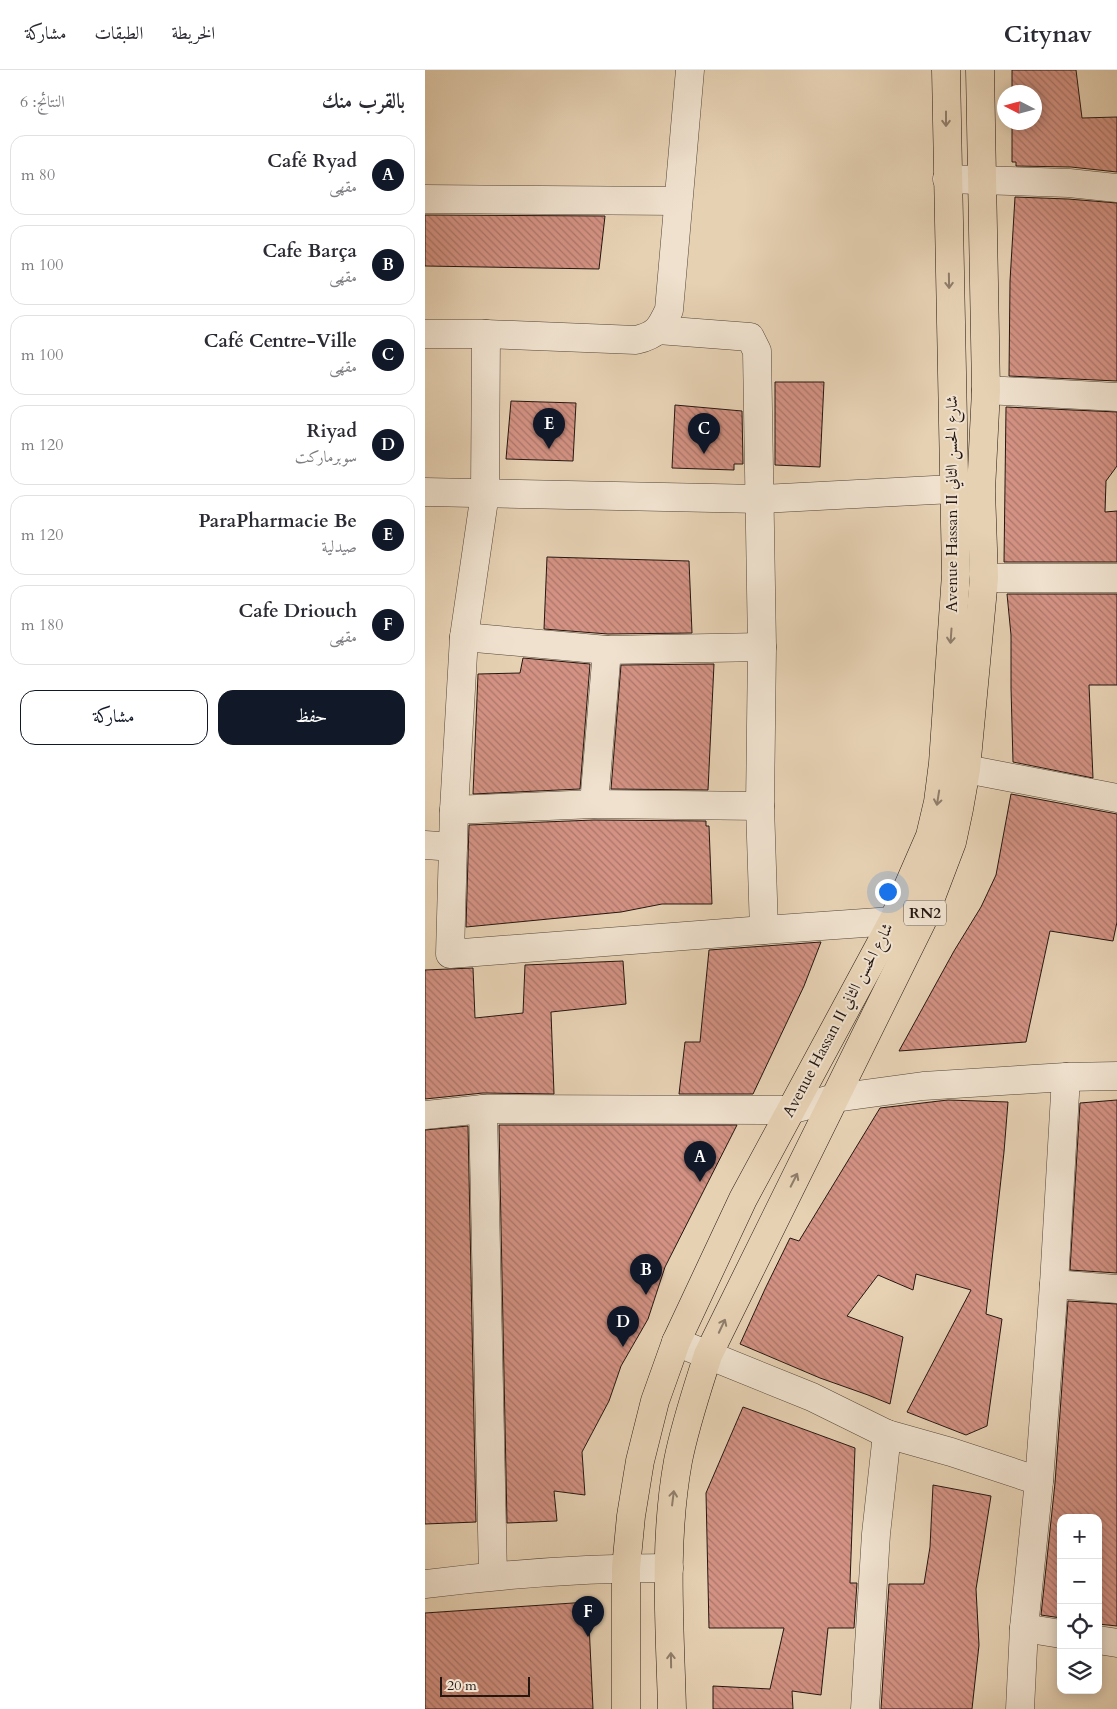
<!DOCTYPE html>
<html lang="ar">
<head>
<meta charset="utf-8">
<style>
  :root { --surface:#fff; --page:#f2f2f3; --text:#2b2b33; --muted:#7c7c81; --line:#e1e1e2; --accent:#111827 }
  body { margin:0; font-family:Cardo,Amiri,serif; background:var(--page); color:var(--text); direction:rtl }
  .controls { position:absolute; right:15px; bottom:15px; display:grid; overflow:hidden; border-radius:10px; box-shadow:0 2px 12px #0003 }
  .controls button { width:45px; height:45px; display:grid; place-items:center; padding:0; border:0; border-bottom:1px solid var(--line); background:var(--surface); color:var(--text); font:25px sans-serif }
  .compass { position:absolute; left:572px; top:15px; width:45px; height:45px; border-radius:50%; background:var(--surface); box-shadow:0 2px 12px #0003; rotate:276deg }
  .scale { position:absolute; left:15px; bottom:12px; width:90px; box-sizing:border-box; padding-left:5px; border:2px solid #241712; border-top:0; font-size:14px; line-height:18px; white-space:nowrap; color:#241712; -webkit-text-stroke:4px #efe1ce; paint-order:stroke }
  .you { position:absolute; left:462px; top:821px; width:18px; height:18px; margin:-12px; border:4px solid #fff; border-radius:50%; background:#1a73e8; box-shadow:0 0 0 8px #1a73e833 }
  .badge { display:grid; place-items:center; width:32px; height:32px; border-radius:50%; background:var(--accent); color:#fff; font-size:16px; font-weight:700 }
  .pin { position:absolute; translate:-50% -41px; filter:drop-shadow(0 1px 2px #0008) }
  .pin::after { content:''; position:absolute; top:26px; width:18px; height:15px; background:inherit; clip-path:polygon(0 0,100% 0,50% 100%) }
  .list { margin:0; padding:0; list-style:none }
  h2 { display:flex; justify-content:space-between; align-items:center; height:65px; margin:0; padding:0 20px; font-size:21px }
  h2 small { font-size:16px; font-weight:400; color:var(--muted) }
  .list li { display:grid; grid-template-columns:32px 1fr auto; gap:15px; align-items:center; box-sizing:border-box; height:80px; margin:0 10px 10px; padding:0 10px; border:1px solid var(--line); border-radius:15px }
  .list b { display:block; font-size:19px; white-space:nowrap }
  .list p { margin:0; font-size:16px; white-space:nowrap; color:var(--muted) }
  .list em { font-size:16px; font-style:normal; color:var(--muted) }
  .actions { display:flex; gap:10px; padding:15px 20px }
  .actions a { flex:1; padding:11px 0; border:1px solid var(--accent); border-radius:15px; text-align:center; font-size:18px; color:var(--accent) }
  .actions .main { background:var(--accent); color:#fff }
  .icon { flex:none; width:28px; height:28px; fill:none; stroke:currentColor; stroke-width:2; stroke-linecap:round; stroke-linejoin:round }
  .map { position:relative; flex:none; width:692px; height:1639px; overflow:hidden; direction:ltr }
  header { display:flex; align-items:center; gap:30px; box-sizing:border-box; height:70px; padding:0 25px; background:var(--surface); border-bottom:1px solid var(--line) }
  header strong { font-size:24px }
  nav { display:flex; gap:28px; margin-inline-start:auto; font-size:18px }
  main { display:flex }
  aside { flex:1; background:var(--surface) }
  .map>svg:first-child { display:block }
  .building { fill:url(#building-back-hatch); stroke:#241712 }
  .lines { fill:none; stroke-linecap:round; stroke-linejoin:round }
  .minor-casing { stroke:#54463a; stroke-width:29 }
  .major-casing { stroke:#241712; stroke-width:29 }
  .minor { stroke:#efe1ce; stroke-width:28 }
  .major { stroke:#e6d1b3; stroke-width:28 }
  .oneway { stroke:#8f7d6b }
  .labels { text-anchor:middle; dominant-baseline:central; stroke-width:4; stroke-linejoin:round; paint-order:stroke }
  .shield { fill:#efe1ce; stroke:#61544a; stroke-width:1 }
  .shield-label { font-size:15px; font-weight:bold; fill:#241712 }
  .street-label { font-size:16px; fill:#241712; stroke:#efe1ce }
</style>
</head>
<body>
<header>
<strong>Citynav</strong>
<nav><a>الخريطة</a><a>الطبقات</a><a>مشاركة</a></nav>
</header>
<main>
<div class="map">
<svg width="692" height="1639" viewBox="0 0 692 1639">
  <defs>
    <pattern id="building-back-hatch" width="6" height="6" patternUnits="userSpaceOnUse" patternTransform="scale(1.25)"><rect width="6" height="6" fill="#d39283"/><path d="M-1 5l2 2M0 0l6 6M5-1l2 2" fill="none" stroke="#ab766a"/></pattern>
  </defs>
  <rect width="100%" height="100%" fill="#e6d1b3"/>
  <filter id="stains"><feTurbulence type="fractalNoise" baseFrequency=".004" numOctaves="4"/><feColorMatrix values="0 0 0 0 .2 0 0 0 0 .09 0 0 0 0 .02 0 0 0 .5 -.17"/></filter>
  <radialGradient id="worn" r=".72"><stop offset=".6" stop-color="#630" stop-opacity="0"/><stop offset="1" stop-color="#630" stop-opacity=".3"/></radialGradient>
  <g class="building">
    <path d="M 587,0 L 651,0 L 657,48 L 692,47 L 692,102 L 646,97 L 591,96 L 591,92 L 587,92 L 587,52 L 610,52 L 610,22 L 587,22 Z"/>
    <path d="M 590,127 L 643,129 L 692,133 L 692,311 L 584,306 L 585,211 Z"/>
    <path d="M 0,145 L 180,146 L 174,199 L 0,196 Z"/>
    <path d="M 350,312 L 399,312 L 395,397 L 350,395 Z"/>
    <path d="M 86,331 L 151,333 L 148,391 L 81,389 Z"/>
    <path d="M 250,335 L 317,341 L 318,394 L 309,394 L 309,400 L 247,398 Z"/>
    <path d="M 581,337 L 692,342 L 692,396 L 681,411 L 680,442 L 692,441 L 692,492 L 579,492 Z"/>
    <path d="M 122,487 L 264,491 L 267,563 L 183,564 L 119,559 Z"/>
    <path d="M 582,524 L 692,524 L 692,615 L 664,615 L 668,708 L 588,692 L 586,618 L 586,565 Z"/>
    <path d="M 98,588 L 165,594 L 155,719 L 48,724 L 53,604 L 95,603 Z"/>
    <path d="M 289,594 L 283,720 L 186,719 L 196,595 Z"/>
    <path d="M 586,724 L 692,744 L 692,852 L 688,871 L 625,861 L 601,972 L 474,981 L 529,881 L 556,837 L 571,805 Z"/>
    <path d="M 169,750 L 281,751 L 281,756 L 284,756 L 287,834 L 237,834 L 196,842 L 41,857 L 44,755 Z"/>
    <path d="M 396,872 L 379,916 L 328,1024 L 254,1024 L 260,972 L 275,972 L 284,880 Z"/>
    <path d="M 198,891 L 201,934 L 126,942 L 129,1024 L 58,1023 L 0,1029 L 0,900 L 48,898 L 50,948 L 98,943 L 100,895 Z"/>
    <path d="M 523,1030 L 583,1032 L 579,1082 L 561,1244 L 577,1249 L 562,1356 L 541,1365 L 482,1342 L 546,1220 L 491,1204 L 488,1220 L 453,1205 L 422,1246 L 478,1267 L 465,1334 L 443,1325 L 395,1308 L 315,1274 L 340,1219 L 365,1168 L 374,1171 L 455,1038 Z"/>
    <path d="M 692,1030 L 692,1203 L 645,1200 L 655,1033 Z"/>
    <path d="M 74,1055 L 312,1055 L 240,1197 L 223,1249 L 196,1296 L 184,1331 L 157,1382 L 160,1425 L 129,1421 L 132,1451 L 82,1453 Z"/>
    <path d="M 43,1056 L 51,1452 L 0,1454 L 0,1060 Z"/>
    <path d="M 643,1231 L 692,1234 L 692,1556 L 673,1554 L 673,1448 L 636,1448 L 636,1548 L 616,1545 L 630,1413 Z"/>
    <path d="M 318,1337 L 430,1378 L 425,1513 L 432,1513 L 429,1558 L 403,1558 L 396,1625 L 367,1621 L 368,1639 L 288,1639 L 288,1616 L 345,1619 L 359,1558 L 284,1558 L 281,1423 Z"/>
    <path d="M 508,1415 L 566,1426 L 551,1519 L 554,1575 L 547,1639 L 456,1639 L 464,1514 L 499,1514 L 505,1477 Z"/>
    <path d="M 163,1532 L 168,1639 L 0,1639 L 0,1543 Z"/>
  </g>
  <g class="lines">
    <g class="minor-casing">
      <g id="minor">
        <path d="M 522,109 L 644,113 L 692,118"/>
        <path d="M 0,129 L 253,131"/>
        <path d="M 233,260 L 325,267 L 332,281 L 337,577 L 335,736 L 339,860"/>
        <path d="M 0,264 L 61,264 L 211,270 C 232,265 235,259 244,240 L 265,0"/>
        <path d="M 61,264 L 60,423 L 39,567 L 29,740 L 25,884 L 339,860 L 468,851 L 490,851"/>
        <path d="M 561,320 L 692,327"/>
        <path d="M 0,422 L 335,429 L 528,419 L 552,420"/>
        <path d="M 559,508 L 692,508"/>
        <path d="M 39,567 L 182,580 L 169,734"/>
        <path d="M 182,580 L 337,577"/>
        <path d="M 541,699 L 692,728"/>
        <path d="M 29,740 L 169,734 L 335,736"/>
        <path d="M 0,775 L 28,777"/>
        <path d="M 58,1039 L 68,1506"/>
        <path d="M 0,1045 L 58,1039 L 365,1040 L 410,1028 L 498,1016 L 641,1007 L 692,1006"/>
        <path d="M 629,1214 L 692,1219"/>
        <path d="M 251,1272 L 387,1327 L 462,1364 L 526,1382 L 614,1411"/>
        <path d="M 0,1514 C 81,1504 162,1498 244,1498"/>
        <path d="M 599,1558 L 636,1564"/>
        <path d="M 673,1570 L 692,1573"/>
        <path d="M 440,1639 L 451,1464 L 462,1364"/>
        <path d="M 595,1639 L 599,1558 L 614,1411 L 629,1214 L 641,1007"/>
      </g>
    </g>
    <g class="major-casing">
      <g id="major">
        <path d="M 201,1639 L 201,1498 L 206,1446 L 215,1391 L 230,1331 L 251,1272 L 318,1129 L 468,851 L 505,766 L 513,732 L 518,693 L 531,504 L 521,0"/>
        <path d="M 247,1639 C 245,1557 238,1473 253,1391 C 260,1355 272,1320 283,1285 L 497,851 L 527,772 L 534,739 L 541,699 L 559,508 L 556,420 L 561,320 L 555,0"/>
      </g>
    </g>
    <use href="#minor" class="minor"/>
    <use href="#major" class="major"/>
  </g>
  <defs><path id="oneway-shaft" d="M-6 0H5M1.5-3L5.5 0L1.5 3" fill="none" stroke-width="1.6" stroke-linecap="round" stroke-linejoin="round" transform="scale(1.25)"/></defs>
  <g class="oneway">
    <use href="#oneway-shaft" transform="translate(521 49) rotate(90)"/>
    <use href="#oneway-shaft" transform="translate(524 211) rotate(89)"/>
    <use href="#oneway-shaft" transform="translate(526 566) rotate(94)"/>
    <use href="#oneway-shaft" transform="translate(513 728) rotate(99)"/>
    <use href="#oneway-shaft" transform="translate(369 1110) rotate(-63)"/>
    <use href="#oneway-shaft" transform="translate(297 1256) rotate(-65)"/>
    <use href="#oneway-shaft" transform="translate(248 1428) rotate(-83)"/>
    <use href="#oneway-shaft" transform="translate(246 1590) rotate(-91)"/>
  </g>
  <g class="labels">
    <rect class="shield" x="479" y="830.5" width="42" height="25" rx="4"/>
    <g class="shield-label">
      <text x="500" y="843">RN2</text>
    </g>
    <g class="street-label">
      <text transform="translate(527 434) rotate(-90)">Avenue Hassan II شارع الحسن الثاني</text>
      <text transform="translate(413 950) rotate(-62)">Avenue Hassan II شارع الحسن الثاني</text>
    </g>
  </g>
  <rect width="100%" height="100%" filter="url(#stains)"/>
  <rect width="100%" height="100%" fill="url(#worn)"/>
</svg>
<div class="controls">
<button>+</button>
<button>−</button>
<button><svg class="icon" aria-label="locate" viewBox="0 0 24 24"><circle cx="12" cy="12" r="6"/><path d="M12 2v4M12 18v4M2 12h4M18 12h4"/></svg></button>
<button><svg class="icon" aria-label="layers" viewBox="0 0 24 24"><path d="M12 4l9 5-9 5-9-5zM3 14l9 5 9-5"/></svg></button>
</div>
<svg class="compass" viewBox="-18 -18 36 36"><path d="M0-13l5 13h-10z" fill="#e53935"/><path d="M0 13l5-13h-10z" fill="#7c7c81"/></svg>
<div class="scale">20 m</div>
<div class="you"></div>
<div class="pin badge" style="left:275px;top:1112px">A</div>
<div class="pin badge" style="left:221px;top:1225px">B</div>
<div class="pin badge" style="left:279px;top:384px">C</div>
<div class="pin badge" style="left:198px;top:1277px">D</div>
<div class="pin badge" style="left:124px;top:379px">E</div>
<div class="pin badge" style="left:163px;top:1567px">F</div>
</div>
<aside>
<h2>بالقرب منك<small>النتائج: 6</small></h2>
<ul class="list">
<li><span class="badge">A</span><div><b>Café Ryad</b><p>مقهى</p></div><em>80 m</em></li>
<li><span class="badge">B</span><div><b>Cafe Barça</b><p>مقهى</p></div><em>100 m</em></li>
<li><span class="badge">C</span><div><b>Café Centre-Ville</b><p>مقهى</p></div><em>100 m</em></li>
<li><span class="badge">D</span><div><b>Riyad</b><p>سوبرماركت</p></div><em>120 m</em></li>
<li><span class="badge">E</span><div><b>ParaPharmacie Be</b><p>صيدلية</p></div><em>120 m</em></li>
<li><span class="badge">F</span><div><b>Cafe Driouch</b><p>مقهى</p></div><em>180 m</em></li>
</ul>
<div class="actions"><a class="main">حفظ</a><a>مشاركة</a></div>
</aside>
</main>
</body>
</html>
